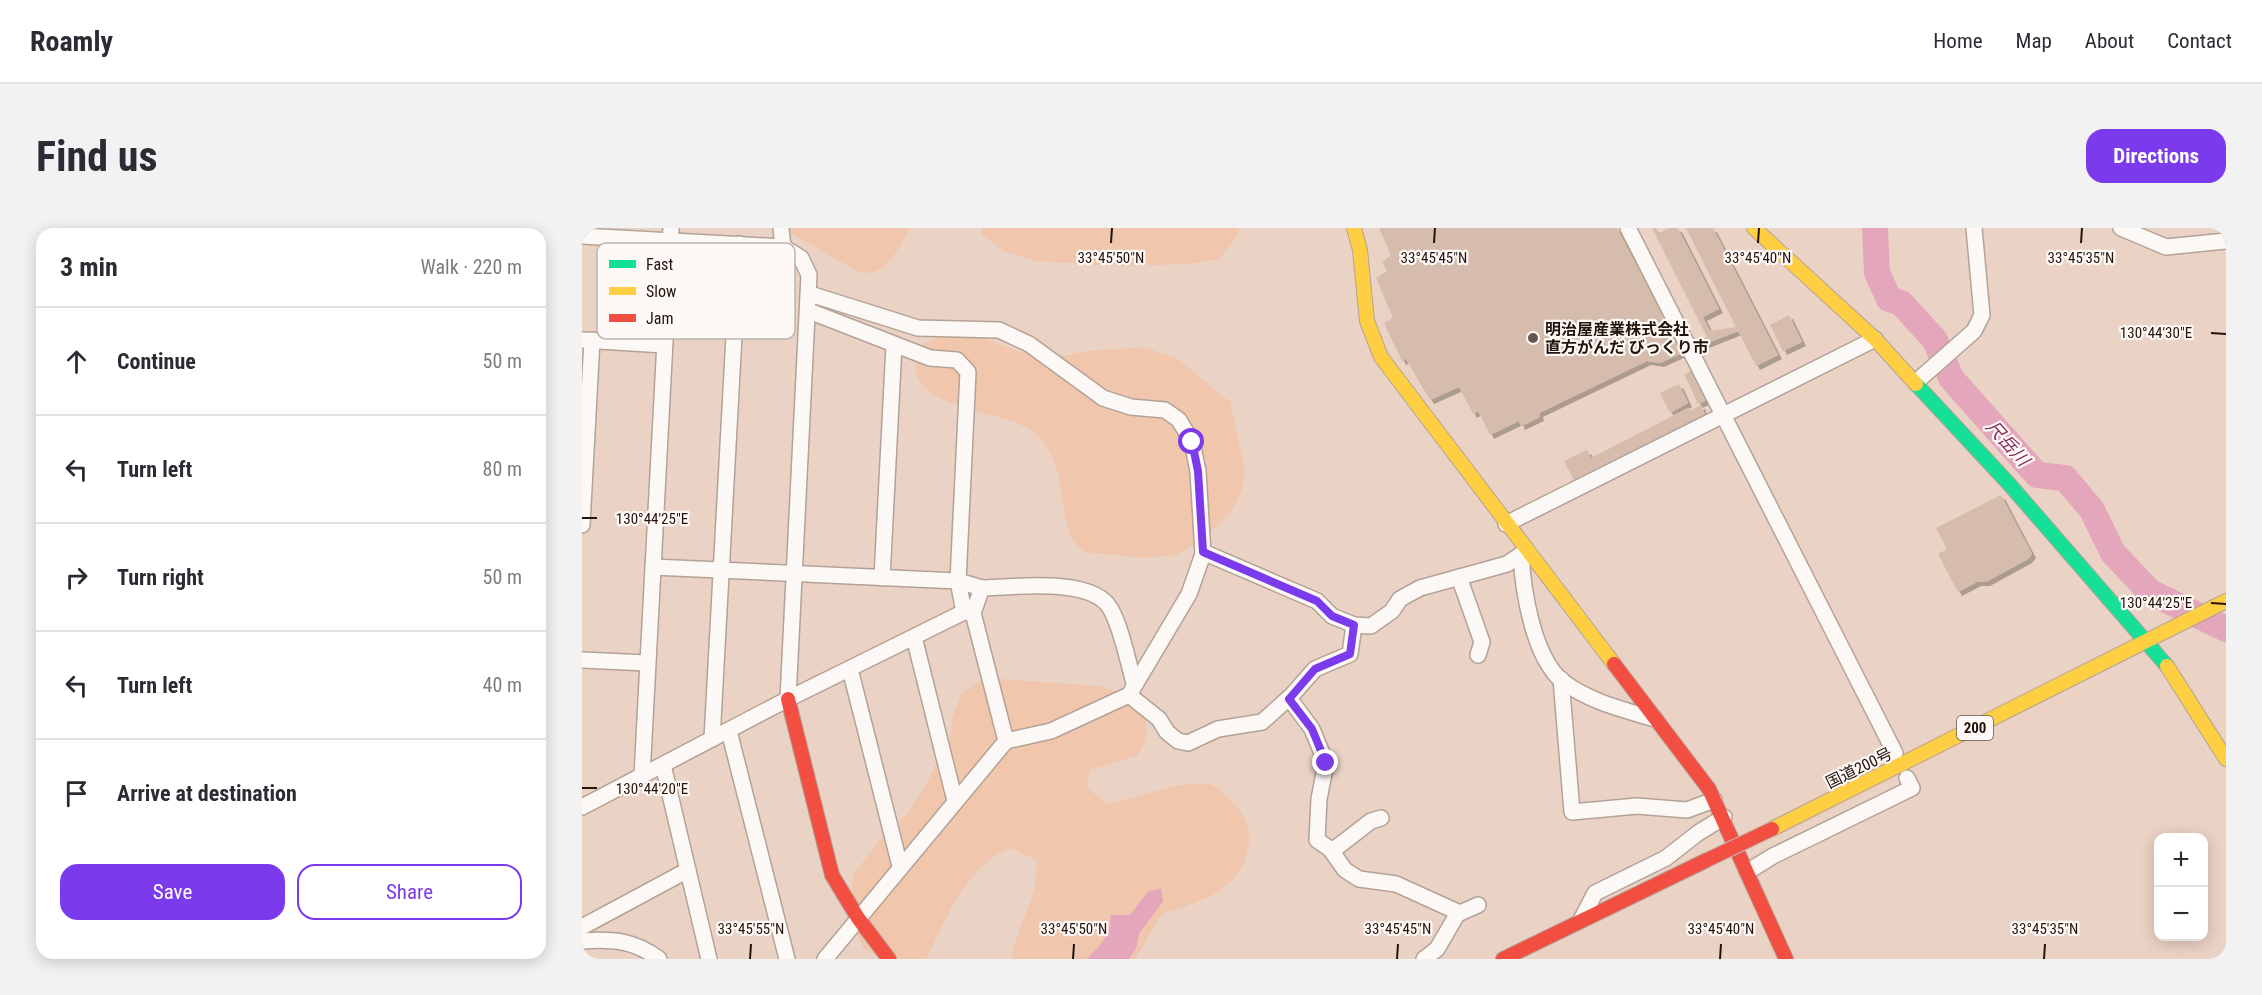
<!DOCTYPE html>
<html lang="en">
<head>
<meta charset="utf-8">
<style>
  :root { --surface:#fff; --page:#f2f2f3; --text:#2b2b33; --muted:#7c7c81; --line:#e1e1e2; --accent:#7c3aed }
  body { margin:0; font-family:"Roboto Condensed","Noto Sans JP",sans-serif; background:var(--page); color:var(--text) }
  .controls { position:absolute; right:18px; bottom:18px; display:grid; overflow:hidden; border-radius:12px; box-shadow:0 3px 15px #0003 }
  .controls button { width:54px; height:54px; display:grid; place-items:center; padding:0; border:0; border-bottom:2px solid var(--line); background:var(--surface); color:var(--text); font:30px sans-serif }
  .stop { position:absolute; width:18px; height:18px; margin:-14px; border:4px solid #7c3aed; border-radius:50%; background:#fff }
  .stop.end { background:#7c3aed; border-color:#fff; box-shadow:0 2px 6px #0008 }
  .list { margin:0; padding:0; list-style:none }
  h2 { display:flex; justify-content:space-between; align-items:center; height:78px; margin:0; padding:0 24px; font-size:26px }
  h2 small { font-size:20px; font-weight:400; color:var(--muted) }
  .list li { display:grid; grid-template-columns:39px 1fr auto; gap:18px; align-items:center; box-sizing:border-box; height:108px; padding:0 24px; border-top:2px solid var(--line) }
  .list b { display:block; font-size:22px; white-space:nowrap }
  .list em { font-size:20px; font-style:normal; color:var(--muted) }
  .actions { display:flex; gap:12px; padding:18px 24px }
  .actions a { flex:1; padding:14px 0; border:2px solid var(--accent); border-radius:18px; text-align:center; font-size:21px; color:var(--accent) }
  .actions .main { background:var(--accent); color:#fff }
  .icon { flex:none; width:33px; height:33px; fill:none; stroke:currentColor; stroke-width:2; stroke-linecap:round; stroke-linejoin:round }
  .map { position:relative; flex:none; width:1644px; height:731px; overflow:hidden; border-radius:18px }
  header { display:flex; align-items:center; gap:36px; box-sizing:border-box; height:84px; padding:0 30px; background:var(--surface); border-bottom:2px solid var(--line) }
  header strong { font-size:28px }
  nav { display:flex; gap:33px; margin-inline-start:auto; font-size:21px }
  .intro { display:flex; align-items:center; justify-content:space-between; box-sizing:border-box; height:144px; padding:0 36px }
  h1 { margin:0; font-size:42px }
  .button { padding:15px 27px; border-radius:18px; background:var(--accent); color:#fff; font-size:21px; font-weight:700 }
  main { display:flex; gap:36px; padding:0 36px }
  aside { flex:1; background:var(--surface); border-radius:18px; box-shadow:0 3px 15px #0003 }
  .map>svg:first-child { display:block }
  .green { fill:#f0c6ad }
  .water { fill:#e4a6ba }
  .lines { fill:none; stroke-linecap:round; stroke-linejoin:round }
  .river { stroke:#e4a6ba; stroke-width:26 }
  .building { fill:#d5bcad; filter:url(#shadow) }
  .street-casing { stroke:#b4a297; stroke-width:18 }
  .fast-casing { stroke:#b4a297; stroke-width:16 }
  .slow-casing { stroke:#b4a297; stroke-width:16 }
  .jam-casing { stroke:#b4a297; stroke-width:16 }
  .street { stroke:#fcf8f6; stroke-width:15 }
  .fast { stroke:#16e098; stroke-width:14 }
  .slow { stroke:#ffcf43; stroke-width:14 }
  .jam { stroke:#f24e42; stroke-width:14 }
  .jam-bridge-casing { stroke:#c3b7b1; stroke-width:16; stroke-linecap:butt }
  .jam-bridge { stroke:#f24e42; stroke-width:14 }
  .route { stroke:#7c3aed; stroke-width:8 }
  .ticks { fill:none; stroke:#22130b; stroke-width:2 }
  .poi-dot { fill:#68564c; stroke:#fef9f7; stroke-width:2 }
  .labels { text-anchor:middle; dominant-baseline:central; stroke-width:4.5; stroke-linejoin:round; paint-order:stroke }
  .shield { fill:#fef9f7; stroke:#645852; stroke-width:1.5 }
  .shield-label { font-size:15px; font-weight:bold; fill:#22130b }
  .poi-label { font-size:16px; font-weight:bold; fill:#22130b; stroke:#fef9f7; text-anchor:start }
  .street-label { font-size:16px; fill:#22130b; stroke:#fef9f7 }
  .water-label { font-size:18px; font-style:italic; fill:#872b5a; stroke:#fef9f7 }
  .key { fill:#fef9f7; stroke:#bcb4b0; stroke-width:1.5 }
  .key-label { font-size:16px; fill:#22130b }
  .ticks-label { font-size:15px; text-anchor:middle; fill:#22130b; stroke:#fef9f7; stroke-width:4.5; stroke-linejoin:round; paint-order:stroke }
</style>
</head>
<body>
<header>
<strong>Roamly</strong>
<nav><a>Home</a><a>Map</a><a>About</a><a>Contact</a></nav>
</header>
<div class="intro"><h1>Find us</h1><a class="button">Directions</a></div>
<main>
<aside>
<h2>3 min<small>Walk · 220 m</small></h2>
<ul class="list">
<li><svg class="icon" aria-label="ahead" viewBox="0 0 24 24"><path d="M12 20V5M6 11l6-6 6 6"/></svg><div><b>Continue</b></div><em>50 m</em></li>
<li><svg class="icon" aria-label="left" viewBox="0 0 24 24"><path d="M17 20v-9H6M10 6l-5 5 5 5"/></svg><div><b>Turn left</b></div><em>80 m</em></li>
<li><svg class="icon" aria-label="right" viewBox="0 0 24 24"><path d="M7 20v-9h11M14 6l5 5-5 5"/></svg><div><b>Turn right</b></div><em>50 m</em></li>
<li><svg class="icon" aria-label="left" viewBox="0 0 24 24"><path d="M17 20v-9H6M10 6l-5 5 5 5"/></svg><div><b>Turn left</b></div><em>40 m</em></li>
<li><svg class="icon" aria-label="arrive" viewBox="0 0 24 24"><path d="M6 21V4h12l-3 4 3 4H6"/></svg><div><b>Arrive at destination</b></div></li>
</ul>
<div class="actions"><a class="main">Save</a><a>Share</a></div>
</aside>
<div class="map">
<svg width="1644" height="731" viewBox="0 0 1644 731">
  <defs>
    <filter id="shadow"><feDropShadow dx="4" dy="4" stdDeviation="0" flood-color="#0004"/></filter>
  </defs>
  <rect width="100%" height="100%" fill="#ead3c5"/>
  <g class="green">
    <path d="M 200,0 L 328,0 C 316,22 305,47 278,45 Z"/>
    <path d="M 400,0 L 657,0 L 656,7 L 637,31 L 607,36 L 540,38 L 452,33 L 422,23 L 400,7 Z"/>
    <path d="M 364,106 L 395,108 L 438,124 L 467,131 L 505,123 L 562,119 L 596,131 L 648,174 L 663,242 L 660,262 L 649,284 L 626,307 L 595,327 L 562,330 L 502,324 C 499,320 493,315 490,310 C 475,280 485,233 455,207 C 427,182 355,186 336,150 C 330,139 338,126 342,115 Z"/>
    <path d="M 402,450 L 519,458 L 541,466 L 564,492 L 564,512 L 555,528 L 507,542 L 506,560 L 524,576 C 558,571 588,554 622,556 C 635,556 647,570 655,579 C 666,593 670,604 666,621 C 658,663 616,674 580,686 L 553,731 L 430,731 L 433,714 L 453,661 L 455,632 L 428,620 C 383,639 365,690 344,731 L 300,731 L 282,721 L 274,704 L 269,671 L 271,647 L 296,614 L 326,585 L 348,549 L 369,507 L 370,490 L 380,465 Z"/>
  </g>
  <path class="water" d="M 579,660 L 581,673 L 557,706 L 555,718 L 547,731 L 505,731 C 517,719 531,705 528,687 L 548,687 L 566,664 Z"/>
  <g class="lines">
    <path class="river" d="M 1293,0 L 1295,45 L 1307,71 L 1319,75 L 1353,112 L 1369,150 L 1455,247 L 1483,250 L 1510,282 L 1531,325 L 1568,364 L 1644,401"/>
  </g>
  <g class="building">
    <path d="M 797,0 L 1035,0 L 1100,125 L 1078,135 L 1065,133 L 957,185 L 958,189 L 939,198 L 937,193 L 908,207 L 896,183 L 891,186 L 877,159 L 848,172 L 824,131 L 820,133 L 802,95 L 811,90 L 794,50 L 805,43 L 800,34 L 809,27 Z"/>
    <path d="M 1070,0 L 1074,0 L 1077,5 L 1087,0 L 1096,0 L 1137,81 L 1121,89 L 1128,103 L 1154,99 L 1104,0 L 1131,0 L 1196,127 L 1174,138 L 1156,103 L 1113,120 L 1111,115 L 1125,109 Z"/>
    <path d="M 1207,87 L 1220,114 L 1201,123 L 1188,97 Z"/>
    <path d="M 1110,142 L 1125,172 L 1116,176 L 1102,146 Z"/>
    <path d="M 1097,156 L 1106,175 L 1088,185 L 1078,165 Z"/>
    <path d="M 1119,177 L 1123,187 L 993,254 L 982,233 L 1005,222 L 1009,230 L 1106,180 L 1108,183 Z"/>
    <path d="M 1419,267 L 1450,326 L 1446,331 L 1404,354 L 1395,354 L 1376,364 L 1356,326 L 1365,321 L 1354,300 Z"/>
  </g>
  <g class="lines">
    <g class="street-casing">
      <g id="street">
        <path d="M 199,0 L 201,19"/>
        <path d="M 1046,0 L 1313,525"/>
        <path d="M 1539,0 L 1584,19 L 1644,13"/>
        <path d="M 0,8 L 201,19 L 219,30 L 227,47 L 206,471"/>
        <path d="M 228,66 L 336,100 L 417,102 L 447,116 L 521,170 L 549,179 L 583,182 L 597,192 L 610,214 L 616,243 L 621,326 L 607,366 L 547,467 L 469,503 L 424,513"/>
        <path d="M 227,83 L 348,130 L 375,132 L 386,144 L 376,353 L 400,360"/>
        <path d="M 0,112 L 82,117"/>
        <path d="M 1334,154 L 1392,103 L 1400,87 L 1392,0"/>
        <path d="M 924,296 L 1293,111"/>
        <path d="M 0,297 L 10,112"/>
        <path d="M 621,324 L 735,373 L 750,388 L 772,397 L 789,398 L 810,383 L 818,371 L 838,360 L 925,336 L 944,323"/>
        <path d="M 939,327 C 941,363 951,427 979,452 C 1005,473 1042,482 1073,491"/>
        <path d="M 71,339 L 376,353 L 382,384"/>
        <path d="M 877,349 L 900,414 L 896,427"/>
        <path d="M 300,350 L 312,117"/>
        <path d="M 332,409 L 373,573"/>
        <path d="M 0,432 L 65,435"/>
        <path d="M 268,441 L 318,638"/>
        <path d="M 979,451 L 990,584 L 1055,578 L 1105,582 L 1132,572"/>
        <path d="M 547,467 L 577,491 L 585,504 L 596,513 L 606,515 L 636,501 L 680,494 L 710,467 L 733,441 L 768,426 L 772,397"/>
        <path d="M 707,470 L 730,501 L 744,535 L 737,571 L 735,612 L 748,621 L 754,620 L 789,593 L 799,590"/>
        <path d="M 147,503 L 205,731"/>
        <path d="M 130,511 L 157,16"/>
        <path d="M 81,537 L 127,731"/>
        <path d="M 60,548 L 89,0"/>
        <path d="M 0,579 L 206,471 L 382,384 L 391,385"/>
        <path d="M 748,621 L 763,642 L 777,651 L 814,656 L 878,685 L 896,677"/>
        <path d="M 1165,644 L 1191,628 L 1330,560 L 1325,550"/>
        <path d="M 999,692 L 1013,665 L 1084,630 L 1116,605 L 1142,589"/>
        <path d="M 0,699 L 106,642"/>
        <path d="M 0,713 C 30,711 52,712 77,731"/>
        <path d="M 243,731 L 424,513 L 391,385 L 400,360 C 431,359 510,349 528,380 C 539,398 546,434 552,455"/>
        <path d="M 842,731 L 855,721 L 876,685"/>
      </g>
    </g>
    <g class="fast-casing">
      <path id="fast" d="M 1334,156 L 1428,257 L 1585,438"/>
    </g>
    <g class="slow-casing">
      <g id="slow">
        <path d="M 772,0 L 778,22 L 785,93 L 799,129 L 1032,436"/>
        <path d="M 1172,0 L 1293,111 L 1334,156"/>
        <path d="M 1585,438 L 1644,531"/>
        <path d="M 1190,601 L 1644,373"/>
      </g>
    </g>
    <g class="jam-casing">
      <g id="jam">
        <path d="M 1032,436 L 1127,561 L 1204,731"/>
        <path d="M 206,471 L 250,647 L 276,690 L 307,731"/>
        <path d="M 921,731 L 1125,632"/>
      </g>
    </g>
    <use href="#street" class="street"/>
    <use href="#fast" class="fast"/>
    <use href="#slow" class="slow"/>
    <use href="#jam" class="jam"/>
    <g class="jam-bridge-casing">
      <path id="jam-bridge" d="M 1125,632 L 1190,601"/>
    </g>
    <use href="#jam-bridge" class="jam-bridge"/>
  </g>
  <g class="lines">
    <path class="route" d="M 610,214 L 616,243 L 621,324 L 735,373 L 750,388 L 772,397 L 768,426 L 733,441 L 707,471 L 730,501 L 744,535"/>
  </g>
  <path class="ticks" d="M 529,15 L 530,0M 852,15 L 853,0M 1176,15 L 1177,0M 1499,15 L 1500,0M 1629,105 L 1644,106M 0,290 L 15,290M 1629,375 L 1644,376M 0,560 L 15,560M 168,731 L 169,716M 491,731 L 492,716M 815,731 L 816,716M 1138,731 L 1139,716M 1462,731 L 1463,716"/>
  <circle class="poi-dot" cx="951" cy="110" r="6"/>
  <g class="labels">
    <rect class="shield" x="1375" y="488" width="36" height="24" rx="4.5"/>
    <g class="shield-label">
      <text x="1393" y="500">200</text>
    </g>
    <g class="poi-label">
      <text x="963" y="101">明治屋産業株式会社<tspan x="963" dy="18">直方がんだ びっくり市</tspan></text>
    </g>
    <g class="street-label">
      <text transform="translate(1277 540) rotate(-26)">国道200号</text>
    </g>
    <g class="water-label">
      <text transform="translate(1426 215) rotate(48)">尺岳川</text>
    </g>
  </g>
  <rect x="15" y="15" width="198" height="96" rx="9" class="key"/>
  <rect x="27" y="32" width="27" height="8" fill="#16e098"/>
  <rect x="27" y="59" width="27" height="8" fill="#ffcf43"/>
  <rect x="27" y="86" width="27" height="8" fill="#f24e42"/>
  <g class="key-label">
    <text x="64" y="42">Fast</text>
    <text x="64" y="69">Slow</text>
    <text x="64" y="96">Jam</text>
  </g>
  <g class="ticks-label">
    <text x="529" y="35">33°45'50"N</text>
    <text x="852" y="35">33°45'45"N</text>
    <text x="1176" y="35">33°45'40"N</text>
    <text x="1499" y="35">33°45'35"N</text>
    <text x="1574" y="110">130°44'30"E</text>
    <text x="70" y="296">130°44'25"E</text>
    <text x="1574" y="380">130°44'25"E</text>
    <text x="70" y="566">130°44'20"E</text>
    <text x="169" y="706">33°45'55"N</text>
    <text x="492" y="706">33°45'50"N</text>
    <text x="816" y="706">33°45'45"N</text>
    <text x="1139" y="706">33°45'40"N</text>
    <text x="1463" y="706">33°45'35"N</text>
  </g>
</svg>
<div class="controls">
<button>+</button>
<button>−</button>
</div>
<div class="stop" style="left:610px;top:214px"></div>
<div class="stop end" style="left:744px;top:535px"></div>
</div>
</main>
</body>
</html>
